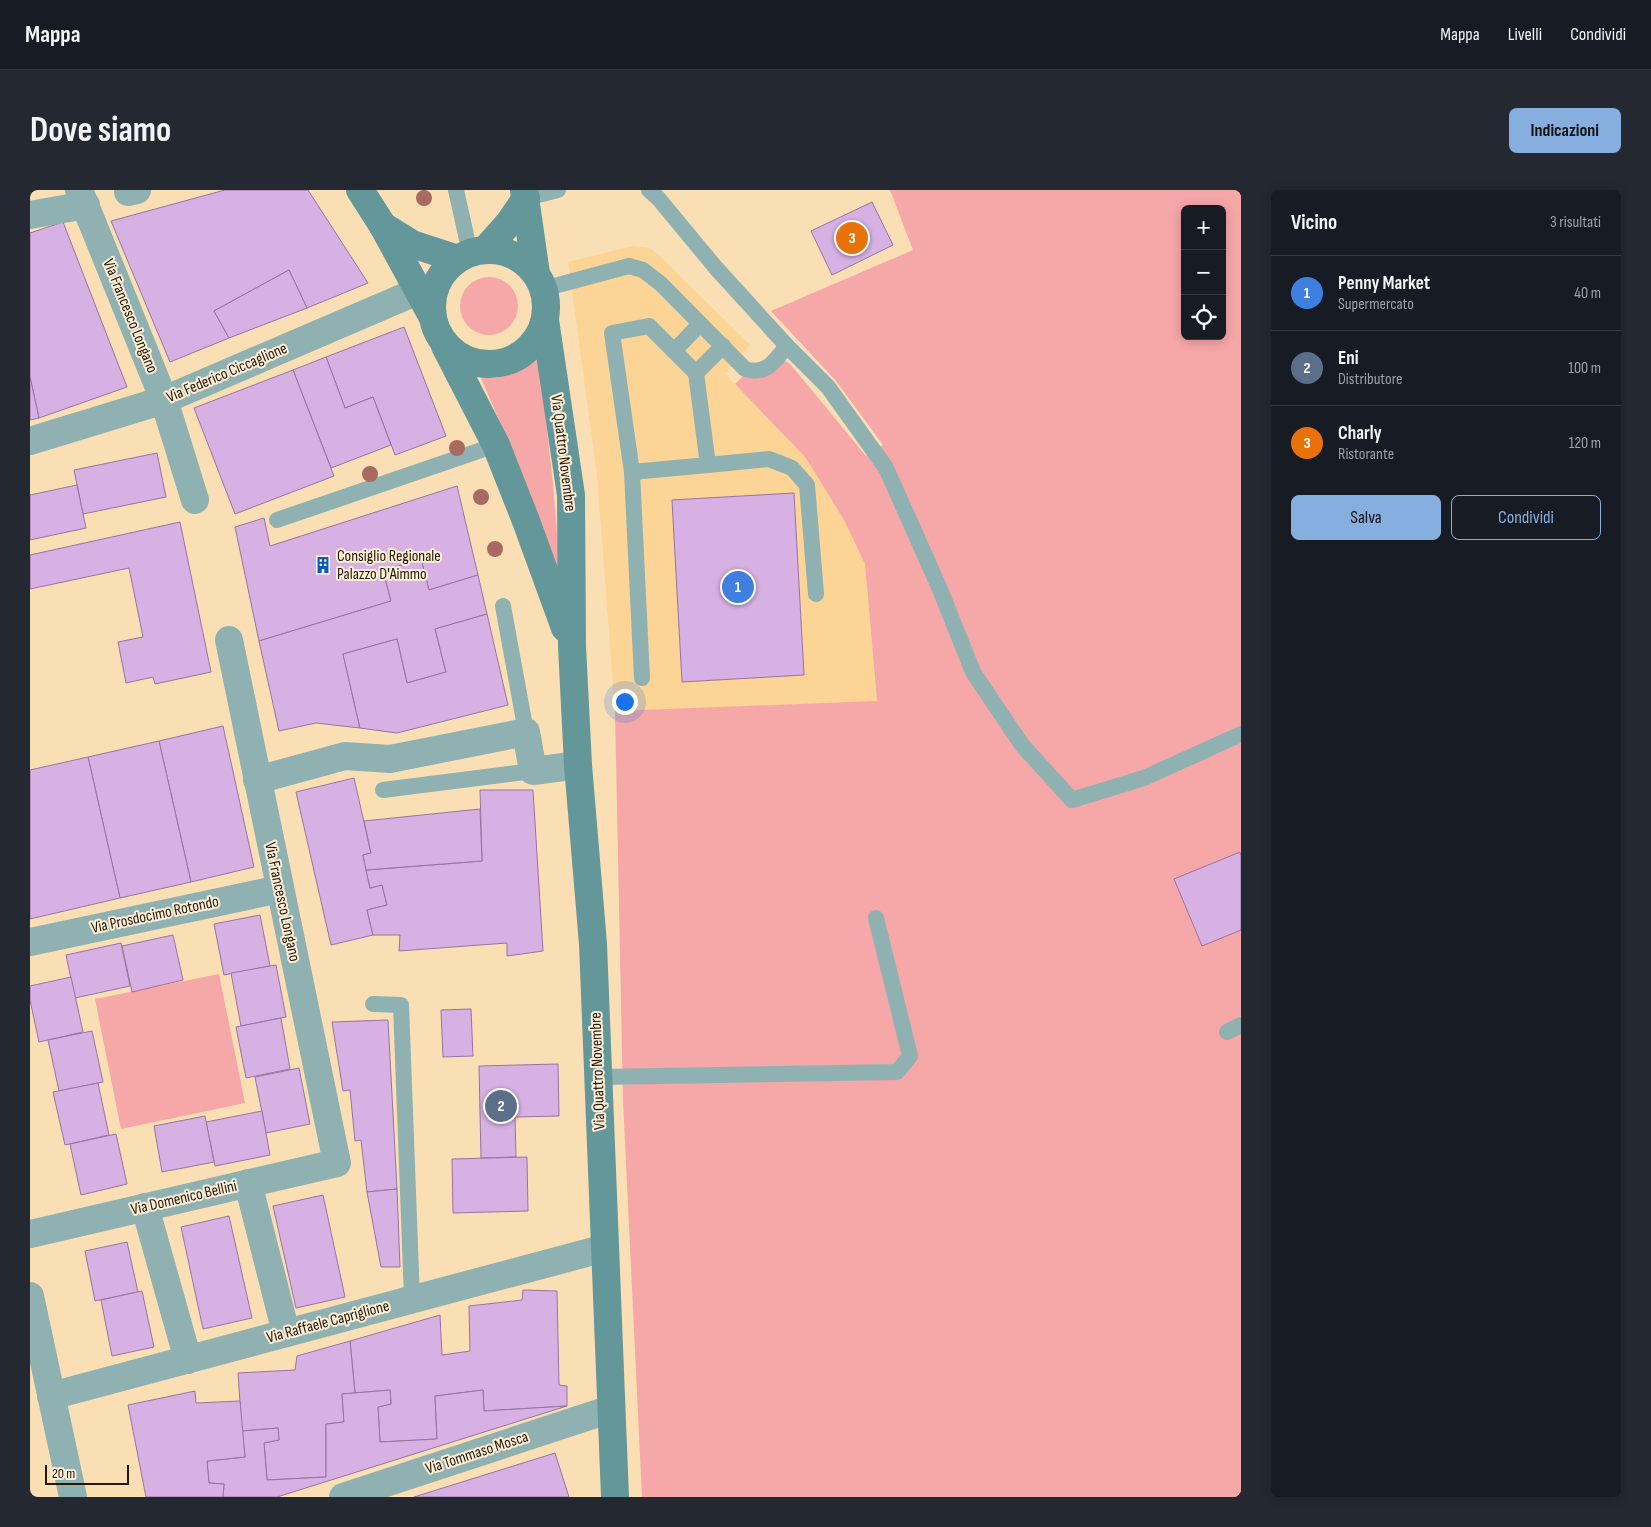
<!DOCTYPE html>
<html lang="it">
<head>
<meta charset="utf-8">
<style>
  :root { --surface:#171b24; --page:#242831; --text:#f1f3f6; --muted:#9ea1a6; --line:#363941; --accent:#86aedf }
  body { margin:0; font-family:"Sofia Sans Condensed",sans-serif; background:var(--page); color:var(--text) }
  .controls { position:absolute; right:15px; top:15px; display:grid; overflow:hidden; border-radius:8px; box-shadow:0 2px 12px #0003 }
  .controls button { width:45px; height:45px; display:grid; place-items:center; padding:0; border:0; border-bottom:1px solid var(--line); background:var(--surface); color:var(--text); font:25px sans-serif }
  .scale { position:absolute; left:15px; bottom:12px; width:84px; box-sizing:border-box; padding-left:5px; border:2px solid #241703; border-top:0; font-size:14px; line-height:18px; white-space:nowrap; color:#241703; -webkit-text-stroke:4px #fceed9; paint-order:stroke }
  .you { position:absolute; left:594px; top:511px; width:18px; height:18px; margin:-12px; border:4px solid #fff; border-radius:50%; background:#1a73e8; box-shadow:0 0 0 8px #1a73e833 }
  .badge { display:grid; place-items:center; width:32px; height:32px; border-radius:50%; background:var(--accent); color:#fff; font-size:16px; font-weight:700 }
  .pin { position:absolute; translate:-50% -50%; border:2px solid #fff; box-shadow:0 1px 5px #0006 }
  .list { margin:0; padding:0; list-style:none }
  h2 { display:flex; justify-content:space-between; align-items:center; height:65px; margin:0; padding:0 20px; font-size:21px }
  h2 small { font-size:16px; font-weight:400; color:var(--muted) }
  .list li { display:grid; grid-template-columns:32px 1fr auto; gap:15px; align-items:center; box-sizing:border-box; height:75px; padding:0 20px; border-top:1px solid var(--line) }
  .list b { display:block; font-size:19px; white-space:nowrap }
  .list p { margin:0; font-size:16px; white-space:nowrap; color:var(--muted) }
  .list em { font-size:16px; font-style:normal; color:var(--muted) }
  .actions { display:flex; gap:10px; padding:15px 20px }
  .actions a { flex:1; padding:11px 0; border:1px solid var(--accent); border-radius:8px; text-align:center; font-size:18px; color:var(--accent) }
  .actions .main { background:var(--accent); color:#111 }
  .icon { flex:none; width:28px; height:28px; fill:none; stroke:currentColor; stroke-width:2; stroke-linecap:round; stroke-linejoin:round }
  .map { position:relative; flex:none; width:1211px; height:1307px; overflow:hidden; border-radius:8px }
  header { display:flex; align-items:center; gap:30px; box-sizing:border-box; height:70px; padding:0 25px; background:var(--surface); border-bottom:1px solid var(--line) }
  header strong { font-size:24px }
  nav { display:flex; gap:28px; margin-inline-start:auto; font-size:18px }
  .intro { display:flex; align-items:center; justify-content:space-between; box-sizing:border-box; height:120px; padding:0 30px }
  h1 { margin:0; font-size:35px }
  .button { padding:12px 22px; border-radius:8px; background:var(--accent); color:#111; font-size:18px; font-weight:700 }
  main { display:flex; gap:30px; padding:0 30px }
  aside { flex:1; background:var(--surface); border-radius:8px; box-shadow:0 2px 12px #0003 }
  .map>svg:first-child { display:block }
  .built { fill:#fbd496 }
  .green { fill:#f6a7a8; fill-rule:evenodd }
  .building { fill:#d7b1e3; stroke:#9773a2 }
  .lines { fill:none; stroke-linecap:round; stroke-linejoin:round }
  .lane { stroke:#8fb1b1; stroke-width:16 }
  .street { stroke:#8fb1b1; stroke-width:28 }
  .secondary { stroke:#649799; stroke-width:28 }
  .tree { fill:#a86a60 }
  .labels { text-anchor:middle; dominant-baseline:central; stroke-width:4; stroke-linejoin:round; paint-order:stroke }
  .street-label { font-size:16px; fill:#241703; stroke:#fceed9 }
  .poi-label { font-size:16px; fill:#241703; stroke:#fceed9; text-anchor:start }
</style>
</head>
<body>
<header>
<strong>Mappa</strong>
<nav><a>Mappa</a><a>Livelli</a><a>Condividi</a></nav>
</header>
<div class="intro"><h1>Dove siamo</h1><a class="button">Indicazioni</a></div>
<main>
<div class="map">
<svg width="1211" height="1307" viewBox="0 0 1211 1307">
  <rect width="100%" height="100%" fill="#fbdfb4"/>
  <path class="built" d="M 603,56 L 620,58 L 634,70 L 720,155 L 695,184 L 776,268 L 814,330 L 835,374 L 847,512 L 585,521 L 567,285 L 538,72 Z"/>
  <g class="green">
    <path d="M 860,0 L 1211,0 L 1211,1307 L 612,1307 L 593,911 L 585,521 L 847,511 L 835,374 L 814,330 L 776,268 L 705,194 C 722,178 737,157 761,175 L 836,266 L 853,255 L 806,191 L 741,121 L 883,60 ZM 1155,19 L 1192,19 L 1192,146 L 1155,146 Z"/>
    <circle cx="459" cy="116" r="29"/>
    <path d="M 509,167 L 523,294 L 531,393 L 492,284 L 451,188 C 476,189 489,183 509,167 Z"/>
    <path d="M 189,784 L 215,913 L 91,939 L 65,809 Z"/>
  </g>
  <g class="building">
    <path d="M 195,0 L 278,0 L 338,93 L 277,118 L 259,80 L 184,121 L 199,148 L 140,172 L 81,31 Z"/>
    <path d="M 842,12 L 863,55 L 802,85 L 781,41 Z"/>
    <path d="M 33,32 L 97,197 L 9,228 L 0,187 L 0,43 Z"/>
    <path d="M 259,80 L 277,118 L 199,148 L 184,121 Z"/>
    <path d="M 374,137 L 416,246 L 365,265 L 343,207 L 315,218 L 296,167 Z"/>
    <path d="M 296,167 L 315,218 L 343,207 L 361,255 L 301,278 L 263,180 Z"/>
    <path d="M 263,180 L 304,286 L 205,324 L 164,218 Z"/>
    <path d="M 0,187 L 9,228 L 0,230 Z"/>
    <path d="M 127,263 L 136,307 L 53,324 L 44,280 Z"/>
    <path d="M 47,295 L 56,338 L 0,350 L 0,305 Z"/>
    <path d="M 427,296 L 448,385 L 399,400 L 391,369 L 353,381 L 361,411 L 229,451 L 205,337 L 234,328 L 240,356 Z"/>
    <path d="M 764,303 L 774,485 L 652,492 L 642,310 Z"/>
    <path d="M 150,332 L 181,482 L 125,494 L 123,487 L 96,493 L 88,452 L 113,447 L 99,378 L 0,399 L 0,365 Z"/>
    <path d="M 391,369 L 399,400 L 448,385 L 457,424 L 405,439 L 416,482 L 377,493 L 367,449 L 313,464 L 330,538 L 286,533 L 249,541 L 229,451 L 361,411 L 353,381 Z"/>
    <path d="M 457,424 L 478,515 L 367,543 L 330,538 L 313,464 L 367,449 L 377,493 L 416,482 L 405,439 Z"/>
    <path d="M 193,536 L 224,677 L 161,692 L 129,551 Z"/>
    <path d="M 129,551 L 161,692 L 90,708 L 58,567 Z"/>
    <path d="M 58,567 L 90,708 L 0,729 L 0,580 Z"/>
    <path d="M 324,588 L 341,663 L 333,665 L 340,698 L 352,695 L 357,715 L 337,720 L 343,745 L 301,755 L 266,602 Z"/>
    <path d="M 450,600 L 503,600 L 513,761 L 477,766 L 477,753 L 369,761 L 370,745 L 343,745 L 337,720 L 357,715 L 352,695 L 340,698 L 336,680 L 452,671 Z"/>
    <path d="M 450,619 L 452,671 L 336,680 L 333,665 L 341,663 L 334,631 Z"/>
    <path d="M 1210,662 L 1211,666 L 1211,740 L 1172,756 L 1144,689 Z"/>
    <path d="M 230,725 L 240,776 L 194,785 L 184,734 Z"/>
    <path d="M 143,745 L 153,790 L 102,802 L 92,756 Z"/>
    <path d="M 91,753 L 100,796 L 45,808 L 36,765 Z"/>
    <path d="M 246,775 L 256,827 L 211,836 L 201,783 Z"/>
    <path d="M 41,787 L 53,842 L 9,852 L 0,810 L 0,796 Z"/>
    <path d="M 441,819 L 443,866 L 413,867 L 411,820 Z"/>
    <path d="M 251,828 L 260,879 L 216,888 L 206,837 Z"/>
    <path d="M 358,830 L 367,999 L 337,1002 L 331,950 L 325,951 L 320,900 L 313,901 L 302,832 Z"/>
    <path d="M 62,841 L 73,892 L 29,901 L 18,850 Z"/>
    <path d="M 528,874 L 529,926 L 485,927 L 486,967 L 451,968 L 449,876 Z"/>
    <path d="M 269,878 L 280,934 L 236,943 L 225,887 Z"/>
    <path d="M 68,893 L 79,945 L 35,955 L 23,902 Z"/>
    <path d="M 232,921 L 240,965 L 185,976 L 176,932 Z"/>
    <path d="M 175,926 L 184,972 L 132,982 L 124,936 Z"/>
    <path d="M 86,944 L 97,994 L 51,1005 L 40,954 Z"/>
    <path d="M 497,967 L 498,1021 L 423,1023 L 422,969 Z"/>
    <path d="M 367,999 L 370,1077 L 351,1077 L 337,1002 Z"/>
    <path d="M 293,1005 L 315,1107 L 266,1118 L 243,1016 Z"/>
    <path d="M 199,1026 L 222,1128 L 173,1139 L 151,1037 Z"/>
    <path d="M 97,1052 L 108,1102 L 65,1111 L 55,1061 Z"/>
    <path d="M 493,1100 L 527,1101 L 529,1195 L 537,1196 L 537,1216 L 454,1221 L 453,1200 L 405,1206 L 407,1249 L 350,1252 L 348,1217 L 361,1214 L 360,1200 L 325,1203 L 320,1151 L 410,1125 L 412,1165 L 440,1161 L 439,1116 L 492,1110 Z"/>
    <path d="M 112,1101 L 124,1157 L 82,1166 L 71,1110 Z"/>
    <path d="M 320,1151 L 325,1203 L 312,1204 L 314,1232 L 296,1234 L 296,1287 L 237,1290 L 234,1253 L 249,1250 L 248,1238 L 212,1241 L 208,1183 L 265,1180 L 267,1166 Z"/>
    <path d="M 360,1200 L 361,1214 L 348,1217 L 350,1252 L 407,1249 L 405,1206 L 453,1200 L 454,1221 L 537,1216 L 247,1307 L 193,1307 L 194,1294 L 179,1293 L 177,1271 L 215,1267 L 212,1241 L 248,1238 L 249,1250 L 234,1253 L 237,1290 L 296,1287 L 296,1234 L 314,1232 L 312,1204 Z"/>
    <path d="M 165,1201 L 166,1213 L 210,1211 L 215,1267 L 177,1271 L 179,1293 L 194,1294 L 193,1307 L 116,1307 L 98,1215 Z"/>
    <path d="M 525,1263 L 539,1307 L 384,1307 Z"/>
  </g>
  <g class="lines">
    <g class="lane">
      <path d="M 426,0 L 440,63"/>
      <path d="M 619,0 L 628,8 L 686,78 L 757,156 L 798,197 L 856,278 L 909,397 L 943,482 L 992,555 L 1042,610 L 1114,588 L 1211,544"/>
      <path d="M 496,8 L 528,0"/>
      <path d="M 513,99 L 599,76 L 613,80 L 631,94 L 715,179 C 737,186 745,170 757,156"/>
      <path d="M 644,161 L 670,134"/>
      <path d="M 666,183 L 693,156"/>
      <path d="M 602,282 L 678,275"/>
      <path d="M 247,330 L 466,255"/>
      <path d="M 473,416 L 496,542"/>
      <path d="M 612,488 L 602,282 L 582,143 L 619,136 L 666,183 L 678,275 L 739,269 L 762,278 L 777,295 L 786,404"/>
      <path d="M 353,600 L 503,581"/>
      <path d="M 343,814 L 371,815 L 382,1109"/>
      <path d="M 1197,842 L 1211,835"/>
      <path d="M 569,887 L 867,882 L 880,866 L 846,728"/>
    </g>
    <g class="street">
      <path d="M 49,0 L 134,210 L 165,310"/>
      <path d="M 98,2 L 107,0"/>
      <path d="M 0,25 L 56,15"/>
      <path d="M 0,251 L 134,210 L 388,101"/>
      <path d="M 227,590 L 315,566 L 360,569 L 496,542 L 503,581 L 548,575"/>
      <path d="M 0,752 L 250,699"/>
      <path d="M 218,993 L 256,1143"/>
      <path d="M 115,1017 L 158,1170"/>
      <path d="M 0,1044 L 307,973 L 199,450"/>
      <path d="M 0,1106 L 43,1307"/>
      <path d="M 21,1206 L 575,1058"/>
      <path d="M 313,1307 L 581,1219"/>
    </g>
    <g class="secondary">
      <path d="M 330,0 L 353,36 L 401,124"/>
      <path d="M 494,0 L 506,84"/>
      <path d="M 353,36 L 382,54 L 428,69"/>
      <path d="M 455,60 L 479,33 L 496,8"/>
      <circle cx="459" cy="117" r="57"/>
      <path d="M 515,130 L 541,305 L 542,456 L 548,575 L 563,754 L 585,1307"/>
      <path d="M 415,156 L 466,255 L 496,331 L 535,438"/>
    </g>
  </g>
  <g class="tree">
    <circle cx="394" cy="8" r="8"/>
    <circle cx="427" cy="258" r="8"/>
    <circle cx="340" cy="284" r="8"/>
    <circle cx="451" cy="307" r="8"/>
    <circle cx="465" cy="359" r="8"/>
  </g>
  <defs>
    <g id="building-bare" transform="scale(1.35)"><path d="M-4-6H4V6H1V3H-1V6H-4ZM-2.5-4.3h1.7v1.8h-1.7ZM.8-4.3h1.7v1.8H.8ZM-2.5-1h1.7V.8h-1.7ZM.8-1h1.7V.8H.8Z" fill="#0459c2" stroke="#fceed9" stroke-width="2.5" paint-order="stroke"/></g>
  </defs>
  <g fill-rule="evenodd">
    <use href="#building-bare" x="293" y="375"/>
  </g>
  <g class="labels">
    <g class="street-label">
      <text transform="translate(100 126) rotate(68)">Via Francesco Longano</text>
      <text transform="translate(197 183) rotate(-23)">Via Federico Ciccaglione</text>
      <text transform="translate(533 263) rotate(83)">Via Quattro Novembre</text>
      <text transform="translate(252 712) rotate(78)">Via Francesco Longano</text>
      <text transform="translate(125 725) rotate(-12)">Via Prosdocimo Rotondo</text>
      <text transform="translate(568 881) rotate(-92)">Via Quattro Novembre</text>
      <text transform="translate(154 1008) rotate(-13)">Via Domenico Bellini</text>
      <text transform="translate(298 1132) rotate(-15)">Via Raffaele Capriglione</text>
      <text transform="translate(447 1263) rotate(-18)">Via Tommaso Mosca</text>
    </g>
    <g class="poi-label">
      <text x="307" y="366">Consiglio Regionale<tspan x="307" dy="18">Palazzo D'Aimmo</tspan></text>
    </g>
  </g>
</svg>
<div class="controls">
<button>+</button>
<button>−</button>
<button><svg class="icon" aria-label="locate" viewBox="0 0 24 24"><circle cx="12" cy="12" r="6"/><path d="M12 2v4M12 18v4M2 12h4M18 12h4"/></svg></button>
</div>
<div class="scale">20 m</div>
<div class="you"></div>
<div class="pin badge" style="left:708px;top:397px;background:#3f7fe0">1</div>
<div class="pin badge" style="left:471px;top:916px;background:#5c6f8a">2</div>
<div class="pin badge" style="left:822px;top:48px;background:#e8710a">3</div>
</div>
<aside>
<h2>Vicino<small>3 risultati</small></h2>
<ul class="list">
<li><span class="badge" style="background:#3f7fe0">1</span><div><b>Penny Market</b><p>Supermercato</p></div><em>40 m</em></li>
<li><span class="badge" style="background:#5c6f8a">2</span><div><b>Eni</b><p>Distributore</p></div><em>100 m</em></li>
<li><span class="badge" style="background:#e8710a">3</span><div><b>Charly</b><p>Ristorante</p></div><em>120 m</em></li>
</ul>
<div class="actions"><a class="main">Salva</a><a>Condividi</a></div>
</aside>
</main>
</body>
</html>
